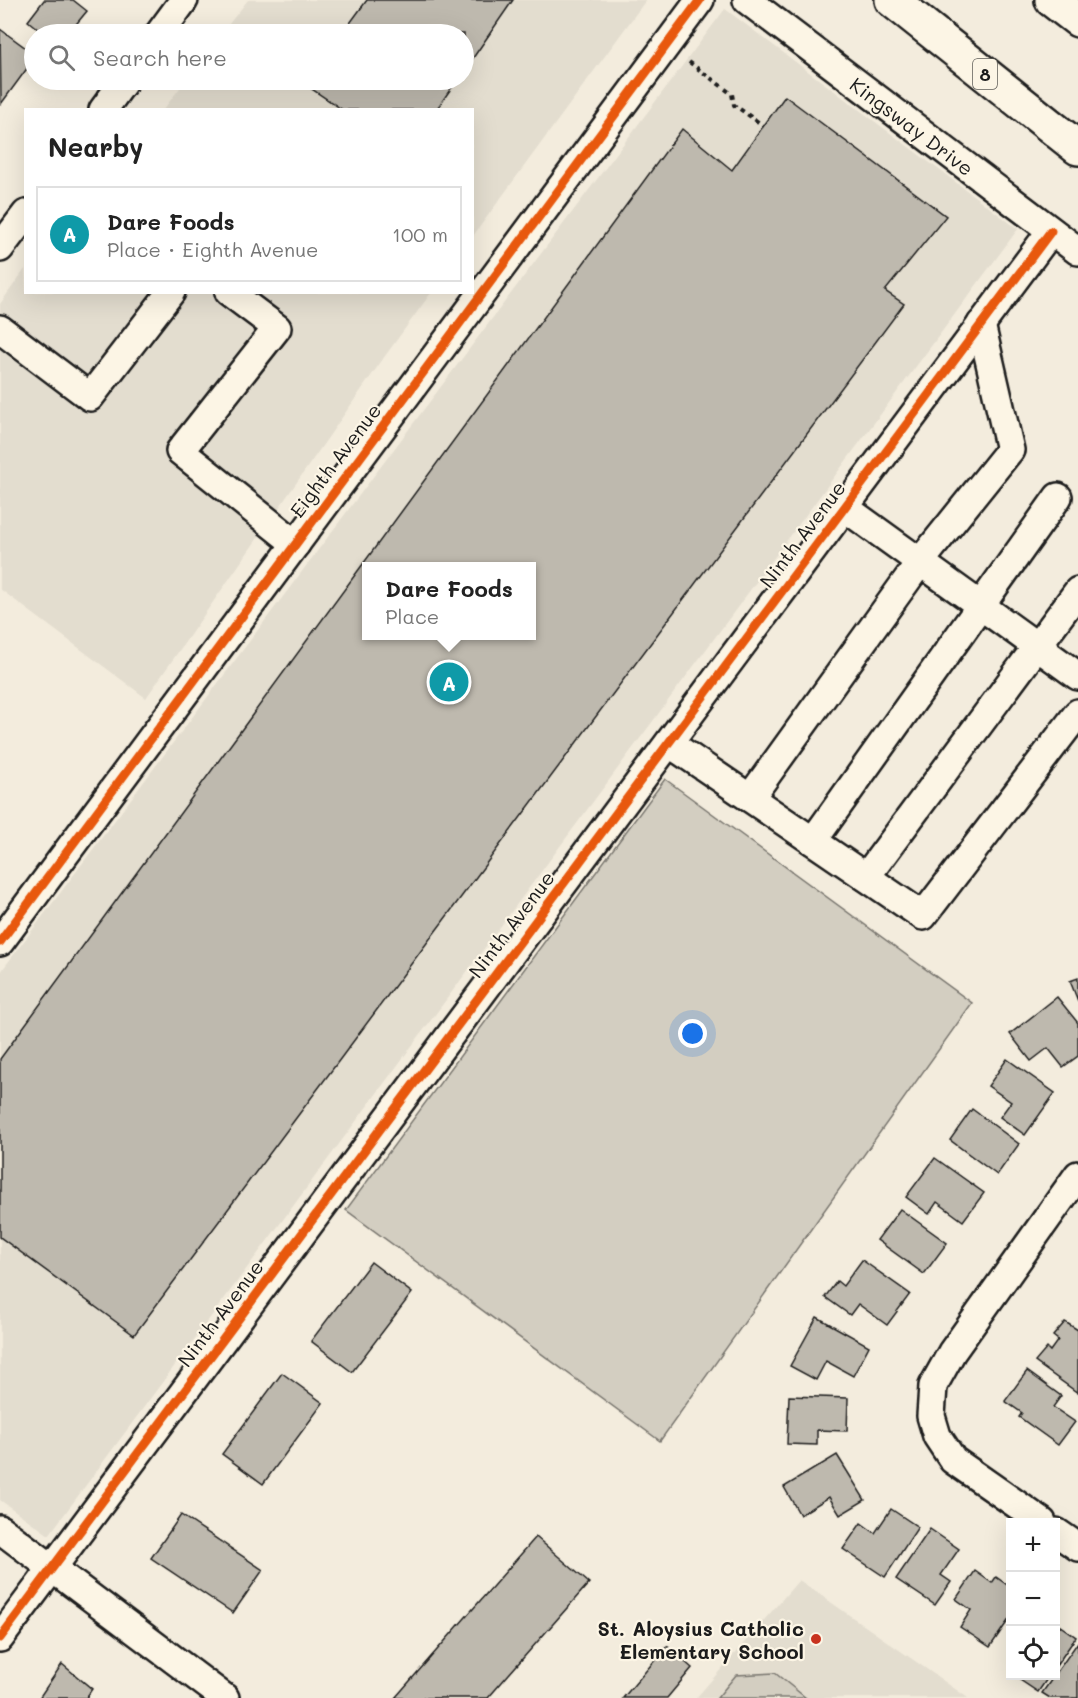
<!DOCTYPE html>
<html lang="en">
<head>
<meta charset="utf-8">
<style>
  :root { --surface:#fff; --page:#f6f6f6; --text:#222; --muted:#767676; --line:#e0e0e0; --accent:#7c3aed }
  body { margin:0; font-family:Mali,sans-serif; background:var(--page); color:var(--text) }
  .controls { position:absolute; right:18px; bottom:18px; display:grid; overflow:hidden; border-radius:0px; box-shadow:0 6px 24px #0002 }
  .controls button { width:54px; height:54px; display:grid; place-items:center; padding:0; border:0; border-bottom:2px solid var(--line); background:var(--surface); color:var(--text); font:30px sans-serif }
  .you { position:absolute; left:693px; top:1034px; width:21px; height:21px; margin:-15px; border:4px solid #fff; border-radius:50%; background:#1a73e8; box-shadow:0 0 0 9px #1a73e833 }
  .badge { display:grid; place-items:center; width:39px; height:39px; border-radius:50%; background:var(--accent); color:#fff; font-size:20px; font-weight:700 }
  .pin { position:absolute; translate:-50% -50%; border:3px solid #fff; box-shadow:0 2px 6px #0006 }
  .popup { position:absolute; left:362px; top:562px; width:174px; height:78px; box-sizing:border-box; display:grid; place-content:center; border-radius:0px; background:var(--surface); filter:drop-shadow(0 2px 4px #0005); font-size:20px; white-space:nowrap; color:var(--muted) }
  .popup b { font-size:22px; color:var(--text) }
  .popup::after { content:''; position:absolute; left:50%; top:100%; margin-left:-12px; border:12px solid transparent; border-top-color:var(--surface) }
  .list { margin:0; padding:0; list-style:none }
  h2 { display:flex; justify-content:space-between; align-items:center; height:78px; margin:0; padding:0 24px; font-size:26px }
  h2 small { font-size:20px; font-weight:400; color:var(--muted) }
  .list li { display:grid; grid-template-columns:39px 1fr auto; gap:18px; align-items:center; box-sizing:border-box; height:96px; margin:0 12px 12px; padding:0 12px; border:2px solid var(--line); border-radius:0px }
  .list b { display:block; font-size:22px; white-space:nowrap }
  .list p { margin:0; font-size:20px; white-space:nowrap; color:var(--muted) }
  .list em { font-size:20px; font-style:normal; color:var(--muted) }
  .icon { flex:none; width:33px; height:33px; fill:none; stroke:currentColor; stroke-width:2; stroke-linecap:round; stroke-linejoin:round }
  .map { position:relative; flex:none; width:1078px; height:1698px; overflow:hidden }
  .search { position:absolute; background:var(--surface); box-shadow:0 6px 24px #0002; left:24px; top:24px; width:450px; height:66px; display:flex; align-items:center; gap:15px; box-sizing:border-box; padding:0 21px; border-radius:33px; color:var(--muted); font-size:22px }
  .panel { position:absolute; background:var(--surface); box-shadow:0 6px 24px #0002; left:24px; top:108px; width:450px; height:186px; border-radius:0px }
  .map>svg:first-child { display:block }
  .built { fill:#e3ddcf; fill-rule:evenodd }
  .green { fill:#d3cec1; stroke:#78756e; stroke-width:1.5 }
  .building { fill:#beb9ae; stroke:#1c1c1c; stroke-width:1.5; fill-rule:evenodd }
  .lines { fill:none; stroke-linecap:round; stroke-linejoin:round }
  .minor-casing { stroke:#1c1c1c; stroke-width:32 }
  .highway-casing { stroke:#1c1c1c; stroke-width:38 }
  .path { stroke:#1c1c1c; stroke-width:4; stroke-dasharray:4.5 4.5; stroke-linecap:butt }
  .minor { stroke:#fcf5e5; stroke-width:27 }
  .highway { stroke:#fcf5e5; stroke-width:33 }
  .cycleway-casing { stroke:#fcf5e5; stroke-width:13 }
  .cycleway { stroke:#e8590c; stroke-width:9 }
  .poi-dot { fill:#c8321e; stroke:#fcf5e5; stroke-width:2 }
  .labels { text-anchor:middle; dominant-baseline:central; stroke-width:4.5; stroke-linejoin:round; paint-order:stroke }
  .shield { fill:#fcf5e5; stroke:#5f5d58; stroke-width:1.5 }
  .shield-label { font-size:18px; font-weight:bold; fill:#1c1c1c }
  .street-label { font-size:20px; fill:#1c1c1c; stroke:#fcf5e5 }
  .poi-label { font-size:20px; font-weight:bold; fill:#1c1c1c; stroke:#fcf5e5; text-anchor:end }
</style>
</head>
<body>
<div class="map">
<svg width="1078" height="1698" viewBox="0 0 1078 1698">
  <rect width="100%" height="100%" fill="#f3ecdd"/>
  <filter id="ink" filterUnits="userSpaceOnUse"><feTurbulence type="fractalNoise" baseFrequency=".0167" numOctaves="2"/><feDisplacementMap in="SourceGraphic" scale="12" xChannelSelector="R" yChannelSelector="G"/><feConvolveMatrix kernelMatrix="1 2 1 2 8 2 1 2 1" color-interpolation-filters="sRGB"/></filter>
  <g filter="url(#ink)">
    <g class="built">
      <path d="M 248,0 L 646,0 L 473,236 L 472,110 L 163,110 L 186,80 L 464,80 L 464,34 L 221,34 Z"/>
      <path d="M 725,9 L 1018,229 L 49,1535 L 0,1500 L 0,973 ZM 366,566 L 532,566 L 532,636 L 366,636 Z"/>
      <path d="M 25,269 L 26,292 L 431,293 L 385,356 L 146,698 L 0,589 L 0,304 Z"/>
      <path d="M 799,1580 L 968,1698 L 696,1698 Z"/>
    </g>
    <g class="green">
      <path d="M 665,779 L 972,1003 L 660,1441 L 346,1210 Z"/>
      <path d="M 775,1673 L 806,1698 L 717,1698 L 736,1675 Z"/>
    </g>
    <g class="building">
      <path d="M 44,0 L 73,0 L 87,11 L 68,34 L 44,34 L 28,21 Z"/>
      <path d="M 367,0 L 513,0 L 464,71 L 464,34 L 342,34 Z"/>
      <path d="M 0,29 L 34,54 L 34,59 L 1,104 Z"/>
      <path d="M 310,80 L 457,80 L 436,110 L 343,110 L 306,85 Z"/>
      <path d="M 785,96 L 946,216 L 885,291 L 904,304 L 134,1335 L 0,1237 L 0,1059 L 682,129 L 732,170 ZM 366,566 L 532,566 L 532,636 L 366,636 Z"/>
      <path d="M 1078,978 L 1078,1001 L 1070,981 Z"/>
      <path d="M 1057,997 L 1078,1023 L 1078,1056 L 1063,1067 L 1048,1048 L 1031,1061 L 1010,1034 Z"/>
      <path d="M 1007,1059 L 1055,1093 L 1025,1135 L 1000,1117 L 1011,1102 L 988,1086 Z"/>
      <path d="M 972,1109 L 1019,1144 L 997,1175 L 950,1140 Z"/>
      <path d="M 935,1158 L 984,1193 L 963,1221 L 937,1202 L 929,1214 L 906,1197 Z"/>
      <path d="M 900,1209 L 947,1243 L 924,1274 L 877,1240 Z"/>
      <path d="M 862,1260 L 910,1294 L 887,1325 L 858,1304 L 850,1315 L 825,1297 L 837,1281 L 843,1286 Z"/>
      <path d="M 371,1262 L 412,1293 L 352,1372 L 311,1341 Z"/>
      <path d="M 817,1317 L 869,1346 L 853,1376 L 826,1361 L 816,1380 L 790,1366 Z"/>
      <path d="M 1065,1322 L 1078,1330 L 1078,1393 L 1035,1362 L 1047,1348 L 1050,1351 L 1058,1340 L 1053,1336 Z"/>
      <path d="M 1027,1371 L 1061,1396 L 1053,1407 L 1075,1422 L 1058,1445 L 1019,1417 L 1022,1413 L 1005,1401 Z"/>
      <path d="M 282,1373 L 323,1403 L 263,1484 L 222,1454 Z"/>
      <path d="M 789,1396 L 848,1398 L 847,1431 L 817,1430 L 817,1445 L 787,1444 Z"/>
      <path d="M 837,1455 L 865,1500 L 840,1515 L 829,1497 L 800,1515 L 784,1487 Z"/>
      <path d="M 891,1509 L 918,1527 L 885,1577 L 843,1549 L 861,1523 L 875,1533 Z"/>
      <path d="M 181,1515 L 263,1570 L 233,1613 L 151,1558 Z"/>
      <path d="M 930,1529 L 959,1549 L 941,1575 L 951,1582 L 935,1605 L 896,1579 Z"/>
      <path d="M 536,1537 L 589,1583 L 488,1698 L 395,1698 Z"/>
      <path d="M 975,1571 L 992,1583 L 996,1577 L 1010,1587 L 1010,1618 L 990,1647 L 960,1627 L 971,1610 L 956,1599 Z"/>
      <path d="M 1056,1623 L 1076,1637 L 1056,1666 Z"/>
      <path d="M 1078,1642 L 1078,1698 L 1050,1698 L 1042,1693 Z"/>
      <path d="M 667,1646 L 692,1668 L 667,1698 L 623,1698 Z"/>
      <path d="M 62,1664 L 92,1689 L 86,1698 L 39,1698 Z"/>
      <path d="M 1014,1676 L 1049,1676 L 1038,1692 Z"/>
    </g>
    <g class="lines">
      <g class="minor-casing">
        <g id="minor">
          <path d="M 747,0 L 1078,251"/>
          <path d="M 159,34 L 184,0"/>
          <path d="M 103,110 L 125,80"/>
          <path d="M 0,248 L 26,214"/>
          <path d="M 229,292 L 277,328 L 180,451 L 296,544"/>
          <path d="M 0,329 L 90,397 L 171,292"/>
          <path d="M 844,507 L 1078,676"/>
          <path d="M 669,743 L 923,916 L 1078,713"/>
          <path d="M 750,798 L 920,562 L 1010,450 L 981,324"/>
          <path d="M 813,841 L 1058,497"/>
          <path d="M 866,877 L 1078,591"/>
          <path d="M 0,942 L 700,0"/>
          <path d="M 1042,1522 L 953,1460 L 937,1436 L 931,1416 L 933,1386 L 952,1352 L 1078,1175"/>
          <path d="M 0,1529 L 225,1698"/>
          <path d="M 1056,1532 L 1078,1547"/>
          <path d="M 0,1638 L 1051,231"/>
        </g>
      </g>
      <g class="highway-casing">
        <g id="highway">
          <path d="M 892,0 L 1078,148"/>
          <path d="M 1052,0 L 1078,20"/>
        </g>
      </g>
      <path class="path" d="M 689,62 L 732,94 L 734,105 L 764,126"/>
      <use href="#minor" class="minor"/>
      <use href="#highway" class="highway"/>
      <g class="cycleway-casing">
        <g id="cycleway">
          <path d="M 0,942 L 700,0"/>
          <path d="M 0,1638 L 1051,231"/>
        </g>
      </g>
      <use href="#cycleway" class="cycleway"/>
    </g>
  </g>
  <circle class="poi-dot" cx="816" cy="1639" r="6"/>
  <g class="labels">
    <rect class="shield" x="973" y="59" width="24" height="30" rx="4.5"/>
    <g class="shield-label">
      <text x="985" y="74">8</text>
    </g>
    <g class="street-label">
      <text transform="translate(912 126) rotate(37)">Kingsway Drive</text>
      <text transform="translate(335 460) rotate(-53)">Eighth Avenue</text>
      <text transform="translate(802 534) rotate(-53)">Ninth Avenue</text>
      <text transform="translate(511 924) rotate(-53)">Ninth Avenue</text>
      <text transform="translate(220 1313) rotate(-53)">Ninth Avenue</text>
    </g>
    <g class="poi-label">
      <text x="804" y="1628">St. Aloysius Catholic<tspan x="804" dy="23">Elementary School</tspan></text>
    </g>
  </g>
</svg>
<div class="controls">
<button>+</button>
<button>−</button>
<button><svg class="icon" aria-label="locate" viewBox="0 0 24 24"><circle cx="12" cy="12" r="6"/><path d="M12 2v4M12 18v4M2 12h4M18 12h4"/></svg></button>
</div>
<div class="you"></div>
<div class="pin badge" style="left:449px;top:682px;background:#0f9aa8">A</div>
<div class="popup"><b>Dare Foods</b>Place</div>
<div class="search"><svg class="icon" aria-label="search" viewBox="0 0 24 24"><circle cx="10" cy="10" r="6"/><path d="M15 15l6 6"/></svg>Search here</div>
<section class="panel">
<h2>Nearby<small></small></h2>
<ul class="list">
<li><span class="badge" style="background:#0f9aa8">A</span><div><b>Dare Foods</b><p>Place · Eighth Avenue</p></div><em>100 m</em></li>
</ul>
</section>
</div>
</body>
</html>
